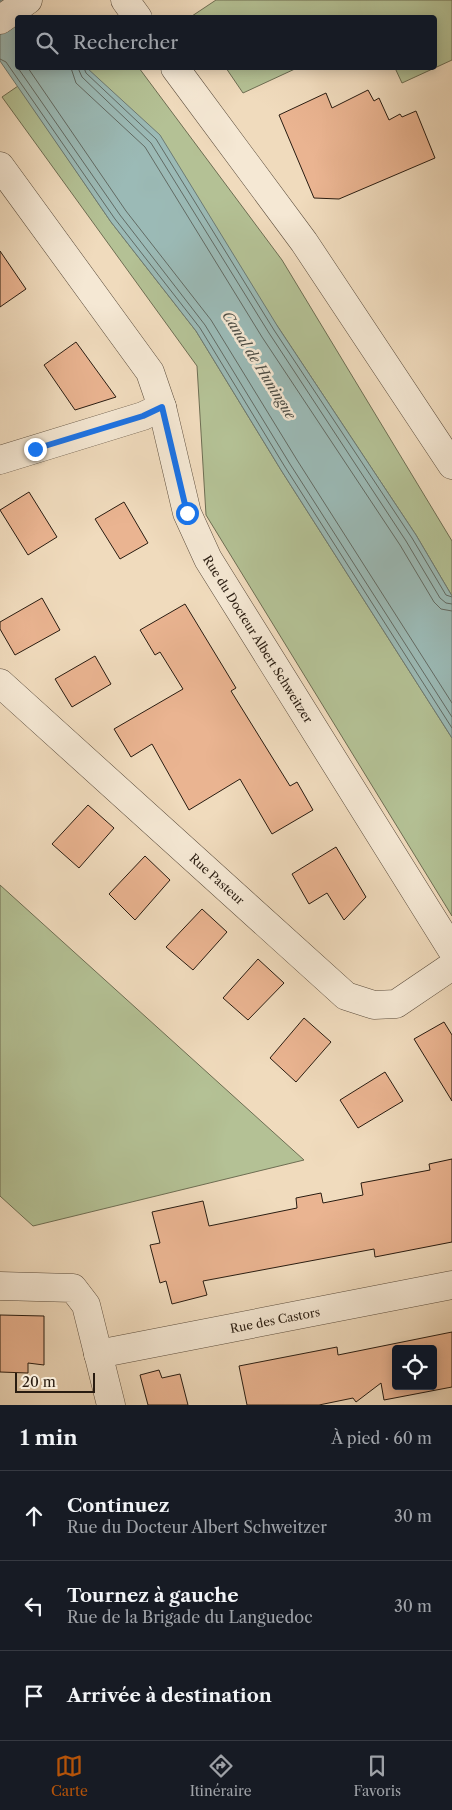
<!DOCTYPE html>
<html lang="fr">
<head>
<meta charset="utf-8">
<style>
  :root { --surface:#171b24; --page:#242831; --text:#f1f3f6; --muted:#9ea1a6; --line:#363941; --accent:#b45309 }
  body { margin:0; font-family:"Libre Caslon Text",serif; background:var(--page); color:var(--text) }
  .controls { position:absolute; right:15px; bottom:15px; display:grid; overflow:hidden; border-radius:5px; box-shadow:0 2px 12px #0003 }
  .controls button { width:45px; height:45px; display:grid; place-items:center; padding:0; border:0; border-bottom:1px solid var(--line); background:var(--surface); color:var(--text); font:25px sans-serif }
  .scale { position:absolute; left:15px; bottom:12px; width:80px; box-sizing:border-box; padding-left:5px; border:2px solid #291c11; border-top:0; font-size:14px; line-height:18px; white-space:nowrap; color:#291c11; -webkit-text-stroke:4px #f5e8d4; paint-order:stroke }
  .stop { position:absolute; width:15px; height:15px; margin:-11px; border:4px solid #1a73e8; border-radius:50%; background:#fff }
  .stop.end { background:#1a73e8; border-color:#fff; box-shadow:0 1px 5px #0008 }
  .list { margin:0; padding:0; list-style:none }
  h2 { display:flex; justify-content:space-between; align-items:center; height:65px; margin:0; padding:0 20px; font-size:21px }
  h2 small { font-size:16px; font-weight:400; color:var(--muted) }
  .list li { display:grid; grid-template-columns:32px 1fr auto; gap:15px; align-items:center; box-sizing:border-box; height:90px; padding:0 20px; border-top:1px solid var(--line) }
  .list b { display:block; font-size:19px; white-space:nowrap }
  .list p { margin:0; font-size:16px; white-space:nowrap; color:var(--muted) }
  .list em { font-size:16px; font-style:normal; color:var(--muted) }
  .icon { flex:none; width:28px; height:28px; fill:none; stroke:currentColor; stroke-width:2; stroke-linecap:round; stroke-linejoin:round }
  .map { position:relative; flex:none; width:452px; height:1405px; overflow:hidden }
  .search { position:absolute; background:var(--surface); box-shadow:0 2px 12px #0003; left:15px; right:15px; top:15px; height:55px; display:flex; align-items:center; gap:12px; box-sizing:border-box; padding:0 18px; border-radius:5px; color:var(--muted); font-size:19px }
  .sheet { height:335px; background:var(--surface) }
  nav { display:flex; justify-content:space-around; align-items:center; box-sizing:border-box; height:70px; border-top:1px solid var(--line); background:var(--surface); font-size:14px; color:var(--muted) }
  nav a { display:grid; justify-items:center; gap:2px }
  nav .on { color:var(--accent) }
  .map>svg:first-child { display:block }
  .green { fill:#b4c195; stroke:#6e6e53 }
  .water { fill:#9bbab6; stroke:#6d7b74 }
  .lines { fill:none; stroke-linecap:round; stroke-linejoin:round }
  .shore { stroke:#626b64; stroke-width:1 }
  .building { fill:#eab491; stroke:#291c11; fill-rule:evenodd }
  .minor-casing { stroke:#5b4c3c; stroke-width:29 }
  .minor { stroke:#f5e8d4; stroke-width:28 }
  .route { stroke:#1a73e8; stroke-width:6 }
  .labels { text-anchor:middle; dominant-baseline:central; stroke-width:5; stroke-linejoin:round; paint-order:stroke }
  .street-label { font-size:12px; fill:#291c11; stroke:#f5e8d4 }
  .water-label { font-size:14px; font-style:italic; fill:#4b4b43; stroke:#f5e8d4 }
</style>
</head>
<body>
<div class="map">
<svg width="452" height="1405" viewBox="0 0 452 1405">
  <rect width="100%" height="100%" fill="#f0dbbd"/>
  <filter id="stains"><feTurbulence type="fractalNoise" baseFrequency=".004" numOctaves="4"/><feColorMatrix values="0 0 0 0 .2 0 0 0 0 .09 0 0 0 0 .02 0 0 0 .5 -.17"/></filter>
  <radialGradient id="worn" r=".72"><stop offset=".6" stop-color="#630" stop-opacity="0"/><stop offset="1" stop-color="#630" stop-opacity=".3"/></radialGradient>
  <g class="green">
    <path d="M 216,0 L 452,0 L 452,60 L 402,83 L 395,68 L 434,68 L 434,18 L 193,17 L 192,16 Z"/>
    <path d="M 87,68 L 139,68 L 282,260 L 452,541 L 452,596 L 416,535 L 278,327 Z"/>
    <path d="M 226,68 L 297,68 L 243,93 Z"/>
    <path d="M 18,86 L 111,222 L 196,331 L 281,470 L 452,738 L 452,916 L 206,515 L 197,366 L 2,97 Z"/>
    <path d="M 0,885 L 304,1160 L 33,1226 L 0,1196 Z"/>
  </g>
  <path class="water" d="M 0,0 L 11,0 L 18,18 L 18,68 L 87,68 L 160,135 L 278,327 L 416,535 L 452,596 L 452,738 L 281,470 L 196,331 L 111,222 L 0,61 Z"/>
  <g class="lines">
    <g class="shore">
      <path d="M 0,59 L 6,62 L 115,219 L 200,328 L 285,467 L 452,728"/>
      <path d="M 18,68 L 120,215 L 205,325 L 290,464 L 452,717"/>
      <path d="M 28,68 L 126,211 L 211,320 L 297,460 L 452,703"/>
      <path d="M 71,68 L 76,83 L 145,147 L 262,337 L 400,545 L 434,602 L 441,609 L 452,611"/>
      <path d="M 78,68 L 82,77 L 151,143 L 269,333 L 406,541 L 440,598 L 446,603 L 452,604"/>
      <path d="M 84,68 L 86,73 L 156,139 L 274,330 L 412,538 L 446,595 L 452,597"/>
    </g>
  </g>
  <g class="building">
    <path d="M 368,90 L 374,101 L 379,98 L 389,120 L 400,114 L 402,117 L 416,111 L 435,158 L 339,199 L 314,198 L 279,115 L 326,93 L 332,108 Z"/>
    <path d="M 0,251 L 26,289 L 0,307 Z"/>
    <path d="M 76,342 L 116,397 L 75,410 L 44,365 Z"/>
    <path d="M 29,492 L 57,537 L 28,555 L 0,510 Z"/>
    <path d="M 124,502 L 148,543 L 120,559 L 95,519 Z"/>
    <path d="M 42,598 L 60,630 L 15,655 L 0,629 L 0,622 Z"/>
    <path d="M 185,604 L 236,688 L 231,691 L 290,786 L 297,782 L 313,810 L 272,834 L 240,779 L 189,810 L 152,744 L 131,757 L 114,729 L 183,689 L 160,652 L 155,655 L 140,630 Z"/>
    <path d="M 95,656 L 111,684 L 72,707 L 55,679 Z"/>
    <path d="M 88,805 L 114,828 L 79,868 L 52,844 Z"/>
    <path d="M 336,847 L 366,897 L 344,920 L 327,893 L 309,904 L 292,874 Z"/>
    <path d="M 145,856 L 170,880 L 135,920 L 109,894 Z"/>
    <path d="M 202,909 L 227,932 L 193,970 L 166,947 Z"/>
    <path d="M 258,959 L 284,983 L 248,1020 L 223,998 Z"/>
    <path d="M 304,1018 L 331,1042 L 296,1082 L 270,1058 Z"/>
    <path d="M 444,1022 L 452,1035 L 452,1101 L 414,1039 Z"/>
    <path d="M 385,1072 L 403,1101 L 358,1128 L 340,1100 Z"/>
    <path d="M 452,1159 L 452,1242 L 375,1257 L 374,1249 L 203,1281 L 207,1295 L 172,1304 L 166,1281 L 160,1283 L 150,1245 L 160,1243 L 152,1212 L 203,1201 L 209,1226 L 297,1208 L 296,1198 L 321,1193 L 323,1203 L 363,1195 L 361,1183 L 430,1170 L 429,1164 Z"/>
    <path d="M 0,1315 L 44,1316 L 44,1365 L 28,1363 L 28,1373 L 0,1372 Z"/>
    <path d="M 452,1332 L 452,1387 L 384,1400 L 381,1383 L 356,1402 L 353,1398 L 319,1405 L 247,1405 L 239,1366 L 337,1347 L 338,1355 ZM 396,1349 L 433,1349 L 433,1386 L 396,1386 Z"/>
    <path d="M 159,1370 L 162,1378 L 180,1374 L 188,1405 L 148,1405 L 140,1375 Z"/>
  </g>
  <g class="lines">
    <g class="minor-casing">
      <g id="minor">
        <path d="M 125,0 L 138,18"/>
        <path d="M 0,20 L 28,0"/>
        <path d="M 175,68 L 304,242 L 452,465"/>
        <path d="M 0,166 L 150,372 L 162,407 L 187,513 L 208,559 L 452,950"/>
        <path d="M 0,460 L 143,416 L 162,407"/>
        <path d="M 0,683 L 346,996 L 374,1005 L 396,1004 L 452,966"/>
        <path d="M 0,1286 L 73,1288 L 86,1305 L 111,1405"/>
        <path d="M 98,1354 L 452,1285"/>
      </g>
    </g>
    <use href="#minor" class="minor"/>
  </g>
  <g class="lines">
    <path class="route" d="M 35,449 L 143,416 L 162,407 L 187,513"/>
  </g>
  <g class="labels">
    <g class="street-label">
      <text transform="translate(258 639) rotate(58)">Rue du Docteur Albert Schweitzer</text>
      <text transform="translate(217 879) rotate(42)">Rue Pasteur</text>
      <text transform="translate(275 1320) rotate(-11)">Rue des Castors</text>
    </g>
    <g class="water-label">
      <text transform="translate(259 365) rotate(58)">Canal de Huningue</text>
    </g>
  </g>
  <rect width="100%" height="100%" filter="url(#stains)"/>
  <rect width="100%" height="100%" fill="url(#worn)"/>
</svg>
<div class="controls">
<button><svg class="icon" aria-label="locate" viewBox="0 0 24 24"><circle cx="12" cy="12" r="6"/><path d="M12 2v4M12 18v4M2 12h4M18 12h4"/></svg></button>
</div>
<div class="scale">20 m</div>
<div class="stop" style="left:187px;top:513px"></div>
<div class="stop end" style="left:35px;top:449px"></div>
<div class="search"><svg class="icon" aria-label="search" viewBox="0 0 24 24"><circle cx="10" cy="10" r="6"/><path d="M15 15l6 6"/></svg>Rechercher</div>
</div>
<section class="sheet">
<h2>1 min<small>À pied · 60 m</small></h2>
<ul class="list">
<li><svg class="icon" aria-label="ahead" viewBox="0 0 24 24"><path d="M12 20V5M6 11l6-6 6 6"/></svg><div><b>Continuez</b><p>Rue du Docteur Albert Schweitzer</p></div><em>30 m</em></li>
<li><svg class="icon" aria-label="left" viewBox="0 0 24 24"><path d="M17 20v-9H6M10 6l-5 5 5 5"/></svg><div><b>Tournez à gauche</b><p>Rue de la Brigade du Languedoc</p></div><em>30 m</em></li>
<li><svg class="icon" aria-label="arrive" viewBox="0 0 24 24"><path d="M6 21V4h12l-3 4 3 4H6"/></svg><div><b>Arrivée à destination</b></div></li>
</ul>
</section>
<nav>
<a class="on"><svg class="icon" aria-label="map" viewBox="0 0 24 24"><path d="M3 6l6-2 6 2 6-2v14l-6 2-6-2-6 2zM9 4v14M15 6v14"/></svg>Carte</a>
<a><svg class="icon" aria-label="directions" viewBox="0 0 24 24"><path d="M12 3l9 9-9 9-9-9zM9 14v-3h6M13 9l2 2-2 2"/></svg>Itinéraire</a>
<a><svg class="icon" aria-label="saved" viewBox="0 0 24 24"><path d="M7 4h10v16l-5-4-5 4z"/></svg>Favoris</a>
</nav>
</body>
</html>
